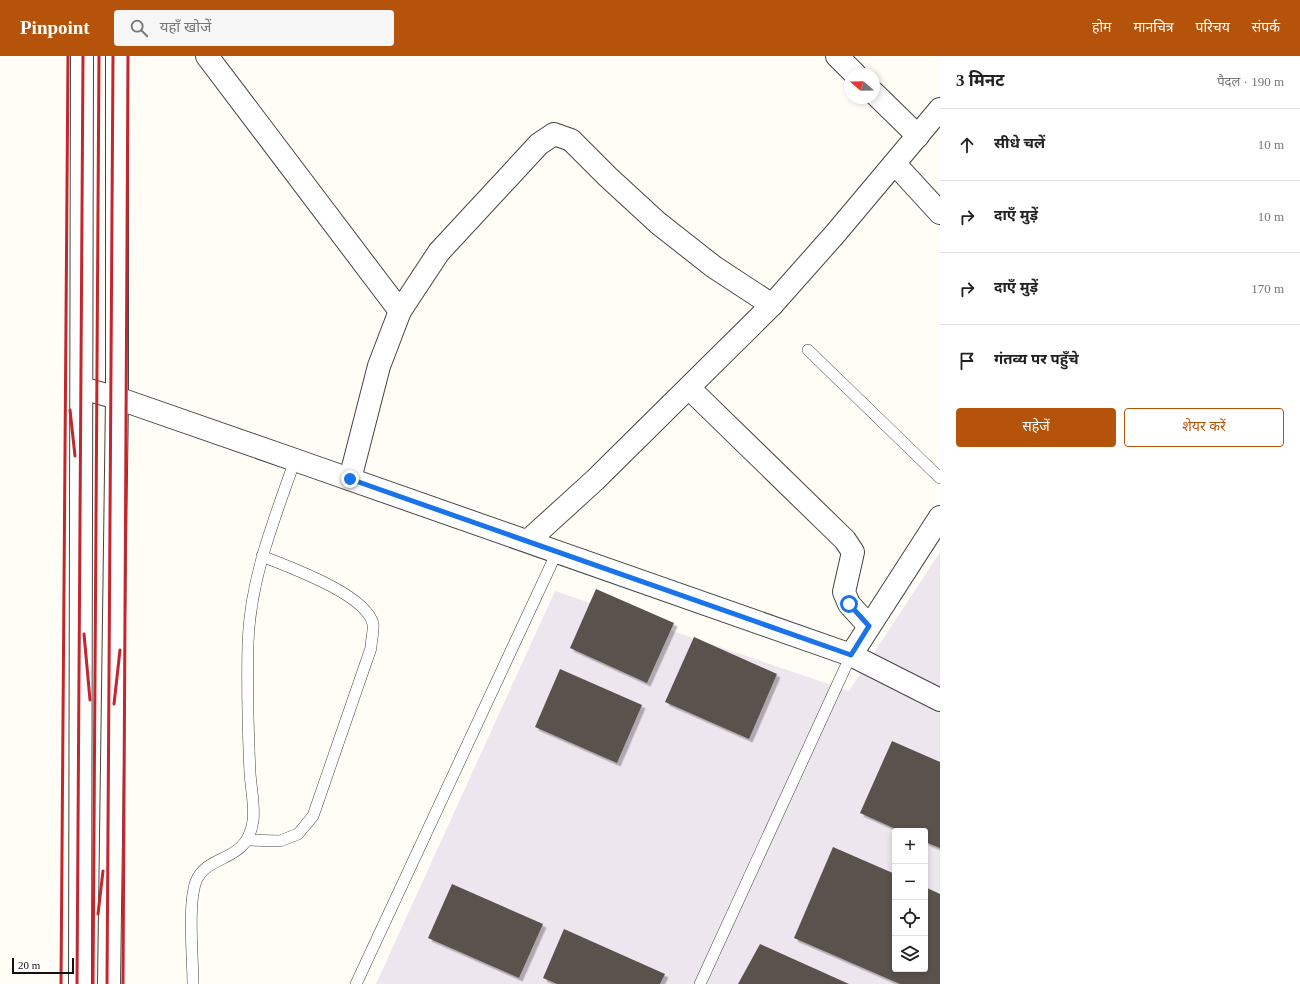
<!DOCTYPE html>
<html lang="hi">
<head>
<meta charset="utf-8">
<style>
  :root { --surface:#fff; --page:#f6f6f6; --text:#222; --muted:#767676; --line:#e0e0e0; --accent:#b45309 }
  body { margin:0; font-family:"Times New Roman","Noto Sans Devanagari",serif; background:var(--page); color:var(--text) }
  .controls { position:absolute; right:12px; bottom:12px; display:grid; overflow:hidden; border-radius:4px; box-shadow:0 2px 6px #0003 }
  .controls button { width:36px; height:36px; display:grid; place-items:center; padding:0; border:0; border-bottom:1px solid var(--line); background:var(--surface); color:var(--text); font:20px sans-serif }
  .compass { position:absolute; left:844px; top:12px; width:36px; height:36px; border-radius:50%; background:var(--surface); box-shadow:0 2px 6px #0003; rotate:290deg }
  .scale { position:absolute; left:12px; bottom:10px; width:62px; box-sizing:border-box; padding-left:4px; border:2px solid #111; border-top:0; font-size:11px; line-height:14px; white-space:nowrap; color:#111; -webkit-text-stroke:3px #fff; paint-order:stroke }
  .stop { position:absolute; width:12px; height:12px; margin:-9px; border:3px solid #1a73e8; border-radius:50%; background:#fff }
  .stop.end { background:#1a73e8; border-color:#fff; box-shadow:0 1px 4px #0008 }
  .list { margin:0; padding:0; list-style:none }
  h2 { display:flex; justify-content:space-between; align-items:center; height:52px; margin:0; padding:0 16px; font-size:17px }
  h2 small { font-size:13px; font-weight:400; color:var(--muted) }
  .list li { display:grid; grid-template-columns:26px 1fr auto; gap:12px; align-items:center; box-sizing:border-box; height:72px; padding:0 16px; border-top:1px solid var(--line) }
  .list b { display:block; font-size:15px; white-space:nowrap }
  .list em { font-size:13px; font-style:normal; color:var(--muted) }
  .actions { display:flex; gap:8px; padding:12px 16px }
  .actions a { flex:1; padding:9px 0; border:1px solid var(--accent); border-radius:4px; text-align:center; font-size:14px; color:var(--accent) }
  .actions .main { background:var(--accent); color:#fff }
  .icon { flex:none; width:22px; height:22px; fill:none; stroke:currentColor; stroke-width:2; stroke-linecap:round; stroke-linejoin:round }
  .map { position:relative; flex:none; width:940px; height:928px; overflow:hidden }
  header { display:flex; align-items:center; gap:24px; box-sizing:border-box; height:56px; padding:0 20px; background:var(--accent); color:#fff }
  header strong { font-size:19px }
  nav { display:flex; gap:22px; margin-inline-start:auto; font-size:14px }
  .search { width:280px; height:36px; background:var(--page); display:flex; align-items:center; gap:10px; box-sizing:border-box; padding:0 14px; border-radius:4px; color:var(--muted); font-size:15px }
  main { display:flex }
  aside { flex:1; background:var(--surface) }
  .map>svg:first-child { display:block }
  .industrial { fill:#eee6ef; fill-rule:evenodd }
  .building { fill:#5a524d; filter:url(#shadow) }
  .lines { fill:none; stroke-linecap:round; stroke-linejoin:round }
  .service-casing { stroke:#444; stroke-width:12 }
  .minor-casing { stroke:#444; stroke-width:24 }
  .tertiary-casing { stroke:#444; stroke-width:24 }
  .service { stroke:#fff; stroke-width:11 }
  .minor { stroke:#fff; stroke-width:22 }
  .tertiary { stroke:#fff; stroke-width:22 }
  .rail { stroke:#c4262e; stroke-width:3 }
  .route { stroke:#1a73e8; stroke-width:5 }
</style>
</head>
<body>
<header>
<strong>Pinpoint</strong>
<div class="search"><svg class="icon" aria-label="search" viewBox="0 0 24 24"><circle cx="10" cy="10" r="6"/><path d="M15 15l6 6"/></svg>यहाँ खोजें</div>
<nav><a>होम</a><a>मानचित्र</a><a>परिचय</a><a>संपर्क</a></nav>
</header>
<main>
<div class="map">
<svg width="940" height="928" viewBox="0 0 940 928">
  <defs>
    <filter id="shadow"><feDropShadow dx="3.5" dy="3.5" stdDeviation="0" flood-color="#0004"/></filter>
  </defs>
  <rect width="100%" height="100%" fill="#fffdf5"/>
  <path class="industrial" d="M 940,496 L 940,928 L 376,928 L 555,535 L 849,635 ZM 895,775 L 925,775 L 925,913 L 895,913 Z"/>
  <g class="building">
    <path d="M 596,533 L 674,567 L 647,627 L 570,592 Z"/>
    <path d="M 694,581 L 777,618 L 749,683 L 665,646 Z"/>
    <path d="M 560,613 L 642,649 L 617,707 L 535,671 Z"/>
    <path d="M 892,685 L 940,706 L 940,792 L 925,786 L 925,775 L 900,775 L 860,757 Z"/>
    <path d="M 833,791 L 895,818 L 895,913 L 925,913 L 925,831 L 940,838 L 940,928 L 900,928 L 794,882 Z"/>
    <path d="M 452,828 L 543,868 L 519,922 L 428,882 Z"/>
    <path d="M 564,873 L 665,918 L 660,928 L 557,928 L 543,922 Z"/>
    <path d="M 760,888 L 849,928 L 738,928 Z"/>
  </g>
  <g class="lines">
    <g class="service-casing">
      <g id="service">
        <path d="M 808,294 L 940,422"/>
        <path d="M 248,784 L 280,785 L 298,778 L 313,760 L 371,592 C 371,585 374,574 373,568 C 366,538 289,511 262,500"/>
        <path d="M 193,928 C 193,903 187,844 197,823 C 210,797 247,807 253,765 C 255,750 251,733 250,717 C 248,674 247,630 248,587 C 250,523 274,464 295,404"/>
        <path d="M 356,928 L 557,496"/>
        <path d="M 700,928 L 851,599"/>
      </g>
    </g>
    <g class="minor-casing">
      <g id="minor">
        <path d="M 207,0 L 400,255"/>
        <path d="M 837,0 L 855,18"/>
        <path d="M 874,37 L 918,80"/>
        <path d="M 895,108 L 940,157"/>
        <path d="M 82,332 L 117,342 L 295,404 L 851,599 L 940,644"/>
        <path d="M 689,332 L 845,484 L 853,496 L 844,536 L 849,548 L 869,570"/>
        <path d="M 350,423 L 379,310 L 400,255 L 439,196 L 539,88 L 554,78 L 571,84 L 608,121 L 658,167 L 714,211 L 772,249"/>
        <path d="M 528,485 L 595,424 L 772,249 L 835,178 L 940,53"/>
        <path d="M 851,599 L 940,461"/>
      </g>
    </g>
    <g class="tertiary-casing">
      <g id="tertiary">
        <path d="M 80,928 L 82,0"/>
        <path d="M 109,928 L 117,342 L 117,0"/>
      </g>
    </g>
    <use href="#service" class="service"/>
    <use href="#minor" class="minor"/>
    <use href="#tertiary" class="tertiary"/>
    <g class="rail">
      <path d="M 70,354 L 75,400"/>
      <path d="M 84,578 L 90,644"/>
      <path d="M 114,648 L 120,594"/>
      <path d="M 98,858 L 103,815"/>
      <path d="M 61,928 L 68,0"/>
      <path d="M 77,928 L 83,0"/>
      <path d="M 93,928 L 99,0"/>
      <path d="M 107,928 L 113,0"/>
      <path d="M 123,928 L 128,0"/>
    </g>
  </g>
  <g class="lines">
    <path class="route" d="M 350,423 L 851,599 L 869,570 L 849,548"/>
  </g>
</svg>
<div class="controls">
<button>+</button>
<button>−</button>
<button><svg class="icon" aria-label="locate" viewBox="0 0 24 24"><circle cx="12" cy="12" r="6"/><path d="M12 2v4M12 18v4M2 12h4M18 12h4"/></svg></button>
<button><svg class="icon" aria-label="layers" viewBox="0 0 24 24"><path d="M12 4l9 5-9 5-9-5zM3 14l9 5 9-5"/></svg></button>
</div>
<svg class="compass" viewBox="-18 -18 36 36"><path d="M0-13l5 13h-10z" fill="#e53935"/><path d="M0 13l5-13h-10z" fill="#767676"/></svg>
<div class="scale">20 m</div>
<div class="stop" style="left:849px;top:548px"></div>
<div class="stop end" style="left:350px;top:423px"></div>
</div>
<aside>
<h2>3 मिनट<small>पैदल · 190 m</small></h2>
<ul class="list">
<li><svg class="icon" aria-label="ahead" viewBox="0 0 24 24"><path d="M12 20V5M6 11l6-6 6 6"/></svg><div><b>सीधे चलें</b></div><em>10 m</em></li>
<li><svg class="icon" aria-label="right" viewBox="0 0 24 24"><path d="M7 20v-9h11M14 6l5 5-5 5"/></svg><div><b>दाएँ मुड़ें</b></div><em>10 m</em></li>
<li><svg class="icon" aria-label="right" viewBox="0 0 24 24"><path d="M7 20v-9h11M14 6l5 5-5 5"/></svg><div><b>दाएँ मुड़ें</b></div><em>170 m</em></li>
<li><svg class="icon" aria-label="arrive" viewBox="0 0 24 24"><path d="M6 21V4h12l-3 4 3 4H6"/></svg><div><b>गंतव्य पर पहुँचे</b></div></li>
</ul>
<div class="actions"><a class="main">सहेजें</a><a>शेयर करें</a></div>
</aside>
</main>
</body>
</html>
